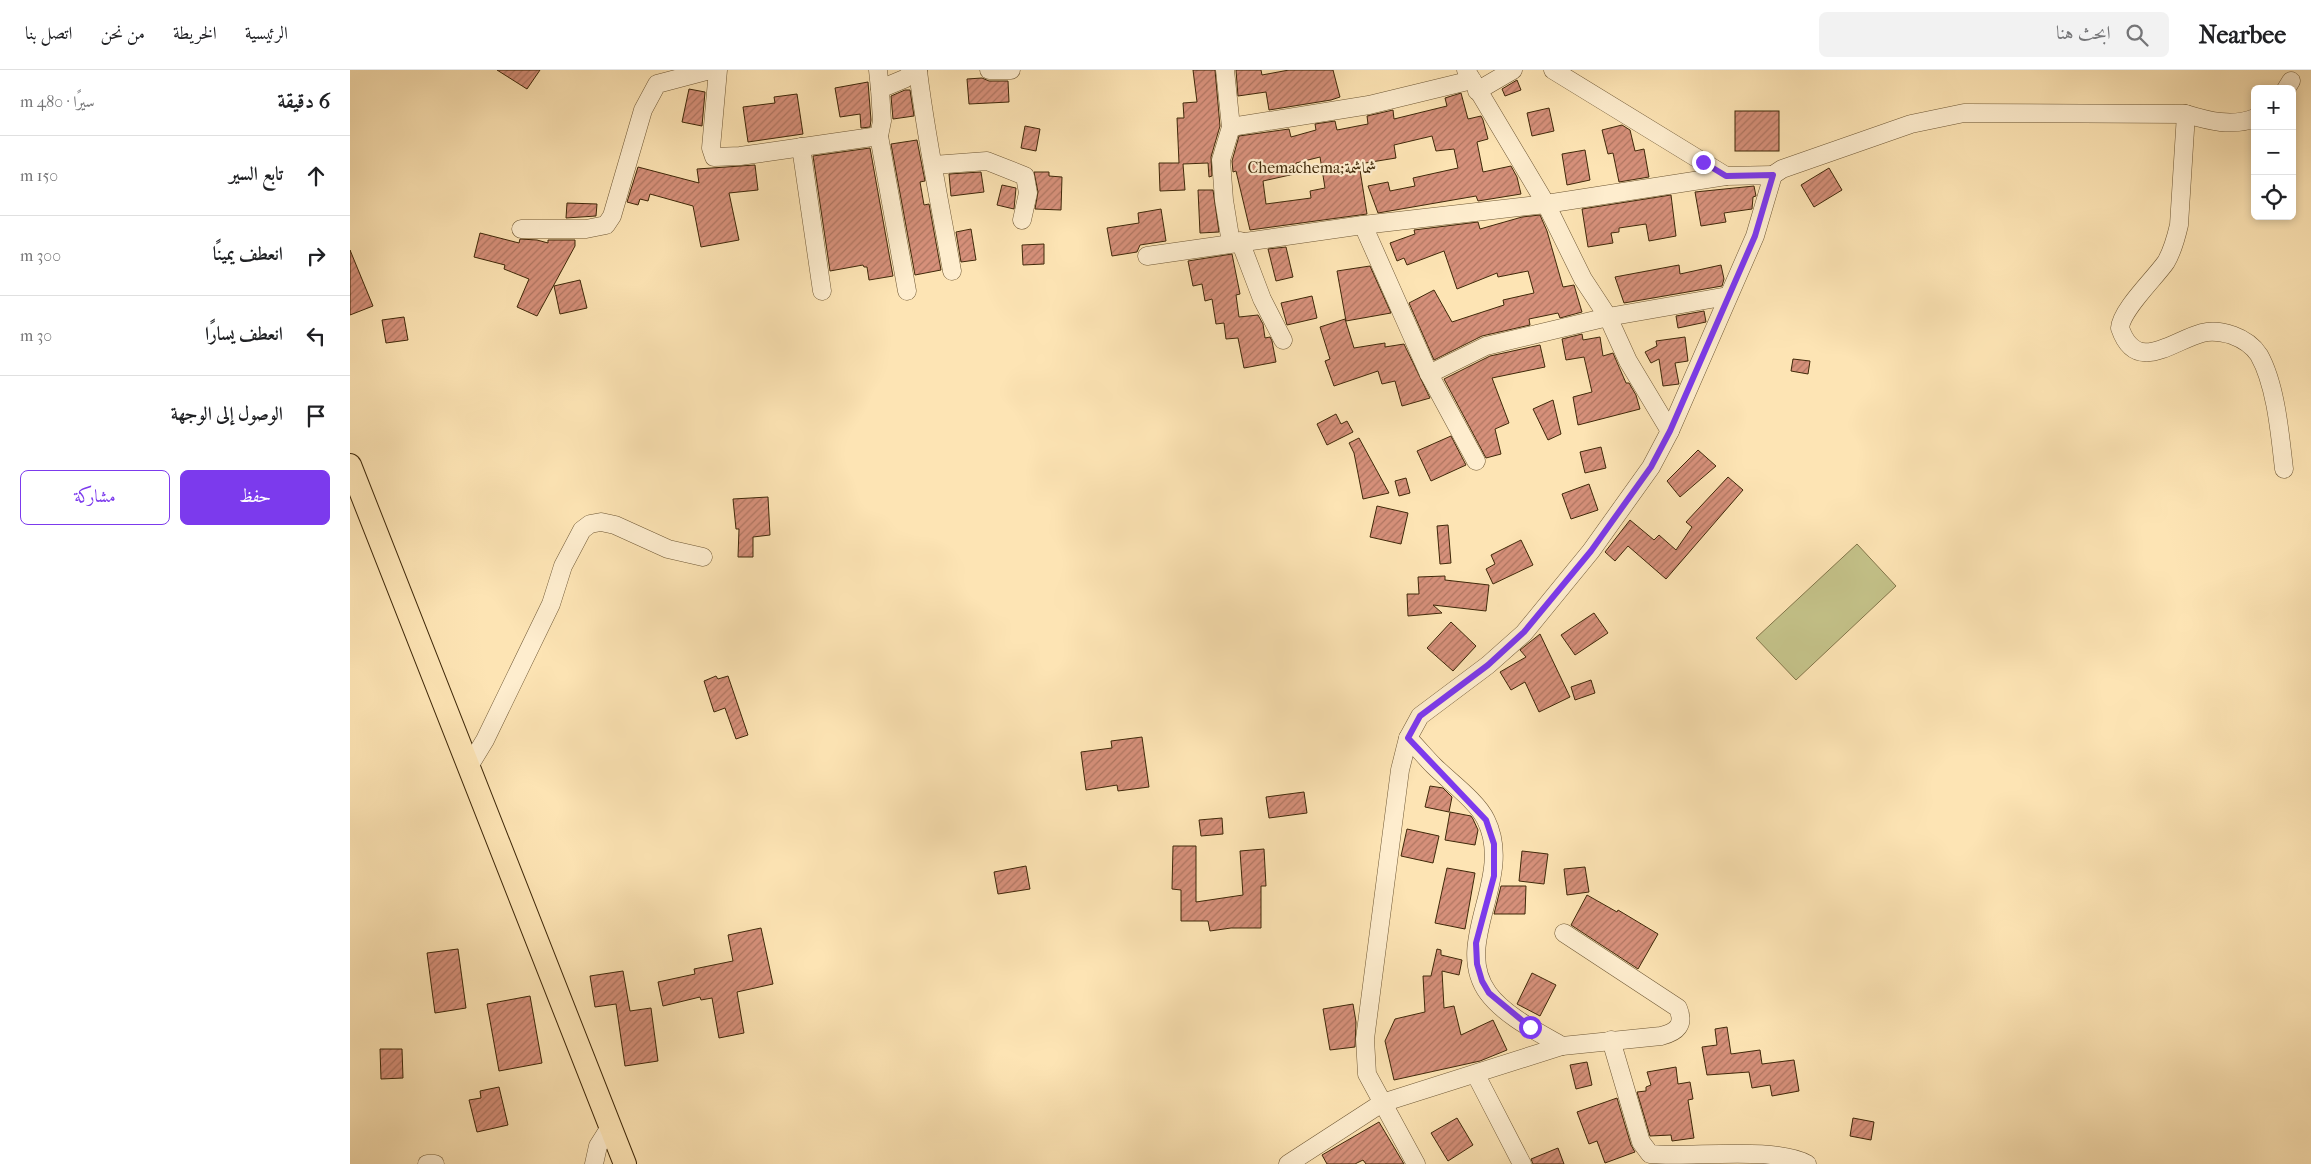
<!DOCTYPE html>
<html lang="ar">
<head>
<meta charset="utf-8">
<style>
  :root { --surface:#fff; --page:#f2f2f2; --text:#202124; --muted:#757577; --line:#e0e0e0; --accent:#7c3aed }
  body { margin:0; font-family:"IM FELL French Canon",Amiri,serif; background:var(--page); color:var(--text); direction:rtl }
  .controls { position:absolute; right:15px; top:15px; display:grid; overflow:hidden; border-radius:8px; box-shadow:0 2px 8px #0003 }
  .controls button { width:45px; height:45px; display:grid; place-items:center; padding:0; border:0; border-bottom:1px solid var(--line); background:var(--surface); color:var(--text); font:25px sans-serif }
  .stop { position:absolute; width:15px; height:15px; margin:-11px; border:4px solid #7c3aed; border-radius:50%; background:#fff }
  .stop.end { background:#7c3aed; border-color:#fff; box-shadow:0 1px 5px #0008 }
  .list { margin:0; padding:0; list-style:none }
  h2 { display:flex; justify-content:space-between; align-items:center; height:65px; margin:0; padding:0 20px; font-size:21px }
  h2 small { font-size:16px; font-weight:400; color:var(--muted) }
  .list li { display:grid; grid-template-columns:32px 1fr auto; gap:15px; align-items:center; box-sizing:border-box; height:80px; padding:0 20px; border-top:1px solid var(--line) }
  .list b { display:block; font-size:19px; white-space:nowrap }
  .list em { font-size:16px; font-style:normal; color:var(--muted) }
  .actions { display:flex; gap:10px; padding:15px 20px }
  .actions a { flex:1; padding:11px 0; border:1px solid var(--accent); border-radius:8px; text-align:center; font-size:18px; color:var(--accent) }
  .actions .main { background:var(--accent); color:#fff }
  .icon { flex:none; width:28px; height:28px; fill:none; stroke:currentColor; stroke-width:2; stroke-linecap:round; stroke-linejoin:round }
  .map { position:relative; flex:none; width:1961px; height:1094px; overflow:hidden; direction:ltr }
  header { display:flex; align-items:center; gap:30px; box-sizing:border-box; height:70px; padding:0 25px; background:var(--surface); border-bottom:1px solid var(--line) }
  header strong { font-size:24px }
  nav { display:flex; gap:28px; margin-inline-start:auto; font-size:18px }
  .search { width:350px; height:45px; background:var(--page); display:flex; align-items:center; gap:12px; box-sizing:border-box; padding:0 18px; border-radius:8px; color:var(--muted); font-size:19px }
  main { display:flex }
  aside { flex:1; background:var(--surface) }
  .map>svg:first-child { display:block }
  .garden { fill:#c4c289; stroke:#827549 }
  .building { fill:url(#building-hatch); stroke:#3f2809; fill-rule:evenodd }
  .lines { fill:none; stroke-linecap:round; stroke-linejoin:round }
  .minor-casing { stroke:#6e5734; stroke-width:19 }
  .major-casing { stroke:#3f2809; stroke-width:24 }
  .minor { stroke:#feedce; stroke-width:18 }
  .major { stroke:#fde4b4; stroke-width:22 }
  .route { stroke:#7c3aed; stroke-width:6 }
  .labels { text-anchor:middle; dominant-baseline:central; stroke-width:4.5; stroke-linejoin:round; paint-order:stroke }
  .quarter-label { font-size:16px; fill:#3f2809; stroke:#feedce }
</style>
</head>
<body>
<header>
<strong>Nearbee</strong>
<div class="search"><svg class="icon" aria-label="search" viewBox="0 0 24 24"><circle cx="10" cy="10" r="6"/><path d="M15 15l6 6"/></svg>ابحث هنا</div>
<nav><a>الرئيسية</a><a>الخريطة</a><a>من نحن</a><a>اتصل بنا</a></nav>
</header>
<main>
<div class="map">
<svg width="1961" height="1094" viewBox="0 0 1961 1094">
  <defs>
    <pattern id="building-hatch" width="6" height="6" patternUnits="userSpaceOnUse" patternTransform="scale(1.25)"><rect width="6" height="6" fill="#d6907a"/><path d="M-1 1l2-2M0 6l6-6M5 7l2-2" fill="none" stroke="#af7662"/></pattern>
  </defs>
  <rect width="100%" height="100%" fill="#fde4b4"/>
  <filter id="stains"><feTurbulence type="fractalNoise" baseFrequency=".004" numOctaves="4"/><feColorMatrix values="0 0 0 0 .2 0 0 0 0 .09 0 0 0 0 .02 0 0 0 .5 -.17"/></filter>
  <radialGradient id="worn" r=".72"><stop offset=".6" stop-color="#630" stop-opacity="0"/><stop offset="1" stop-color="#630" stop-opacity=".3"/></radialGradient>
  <path class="garden" d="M 1507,474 L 1546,516 L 1446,610 L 1406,568 Z"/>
  <g class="building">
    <path d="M 147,0 L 190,0 L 177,19 Z"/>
    <path d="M 843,0 L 865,0 L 870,56 L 861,87 L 862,106 L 859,107 L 858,93 L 833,94 L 835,120 L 810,121 L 809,93 L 829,93 L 827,48 L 834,48 L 833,33 L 847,32 Z"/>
    <path d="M 886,0 L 911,0 L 912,5 L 939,0 L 983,0 L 990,27 L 981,30 L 919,40 L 916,22 L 888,26 Z"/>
    <path d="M 632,8 L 639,11 L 658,11 L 659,32 L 619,34 L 617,9 Z"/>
    <path d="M 1167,10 L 1171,20 L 1155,26 L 1152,19 Z"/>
    <path d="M 518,12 L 521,50 L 520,57 L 511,58 L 510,44 L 490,47 L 485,18 Z"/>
    <path d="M 339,19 L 355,22 L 352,56 L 332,52 Z"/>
    <path d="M 555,20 L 560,20 L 564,46 L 543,49 L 541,26 Z"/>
    <path d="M 1111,23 L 1118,49 L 1131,46 L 1133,50 L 1138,69 L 1127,72 L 1133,102 L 1161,96 L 1167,107 L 1171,124 L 1128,131 L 1126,126 L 1028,143 L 1018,116 L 1038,112 L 1040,121 L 1065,116 L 1063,108 L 1108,98 L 1104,79 L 1086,81 L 1082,66 L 1044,75 L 1046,88 L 1009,94 L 1017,144 L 900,160 L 886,101 L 883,102 L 882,91 L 889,66 L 939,59 L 941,67 L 966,60 L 965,54 L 985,51 L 987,60 L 1018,54 L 1017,46 L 1043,40 L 1044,49 L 1097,36 L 1095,28 ZM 970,87 L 975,118 L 960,121 L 961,128 L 916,134 L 913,111 L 949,103 L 946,93 Z"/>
    <path d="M 447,24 L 453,64 L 398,72 L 393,37 L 425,33 L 424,27 Z"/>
    <path d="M 1199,38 L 1204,61 L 1182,66 L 1177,43 Z"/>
    <rect x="1385" y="41" width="44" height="40"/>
    <path d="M 1272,55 L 1280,60 L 1285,81 L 1294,79 L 1299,107 L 1269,112 L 1263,83 L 1258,84 L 1252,60 Z"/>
    <path d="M 675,56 L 690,59 L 686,81 L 671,78 Z"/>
    <path d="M 567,70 L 575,111 L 570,112 L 574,135 L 579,134 L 591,200 L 565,205 L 541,74 Z"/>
    <path d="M 520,78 L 543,206 L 519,210 L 517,197 L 514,197 L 513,195 L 480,201 L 463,86 Z"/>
    <path d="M 1235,80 L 1240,110 L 1217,115 L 1212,84 Z"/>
    <path d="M 405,95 L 408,120 L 379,123 L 389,170 L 351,177 L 343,136 L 300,124 L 298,131 L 290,129 L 288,135 L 277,132 L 288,97 L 349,113 L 347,99 Z"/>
    <path d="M 1479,98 L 1492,120 L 1464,137 L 1451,115 Z"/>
    <path d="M 631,102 L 634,122 L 601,126 L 599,104 Z"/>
    <path d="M 684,102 L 699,102 L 699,106 L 712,107 L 711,140 L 685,139 L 688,122 Z"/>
    <path d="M 652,115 L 666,118 L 664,139 L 647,135 Z"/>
    <path d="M 1404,116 L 1406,126 L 1403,127 L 1402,139 L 1374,143 L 1376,152 L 1351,156 L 1345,122 Z"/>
    <path d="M 848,120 L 863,120 L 869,162 L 850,163 Z"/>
    <path d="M 1321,125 L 1326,166 L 1299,171 L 1296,154 L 1269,158 L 1269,162 L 1261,163 L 1263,173 L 1238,177 L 1232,139 Z"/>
    <path d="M 217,133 L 247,134 L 246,146 L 216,148 Z"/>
    <path d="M 811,139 L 816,171 L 790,175 L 787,182 L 762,186 L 757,158 L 789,153 L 788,143 Z"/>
    <path d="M 1190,145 L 1197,161 L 1213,217 L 1224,215 L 1232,242 L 1210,248 L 1208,243 L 1179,249 L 1180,255 L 1132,266 L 1084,290 L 1059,233 L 1084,220 L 1102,252 L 1154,235 L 1153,230 L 1184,223 L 1178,201 L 1148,207 L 1147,203 L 1107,219 L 1094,181 L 1057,195 L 1054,188 L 1047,191 L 1040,173 L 1065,164 L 1064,160 L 1128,152 L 1130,159 L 1172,147 Z"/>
    <path d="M 621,159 L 626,190 L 611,192 L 606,162 Z"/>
    <path d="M 130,163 L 169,173 L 170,169 L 187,170 L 198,173 L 198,170 L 225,170 L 225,176 L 187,246 L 167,237 L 179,209 L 154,199 L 155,195 L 124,187 Z"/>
    <path d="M 694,174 L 694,194 L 673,195 L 672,175 Z"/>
    <path d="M 936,177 L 943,207 L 926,211 L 918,179 Z"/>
    <path d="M 0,180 L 23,236 L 0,245 Z"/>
    <path d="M 882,184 L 890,224 L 886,225 L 889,247 L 908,245 L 913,254 L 915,268 L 920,267 L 922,271 L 926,292 L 894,298 L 888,268 L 876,269 L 874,253 L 866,254 L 862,229 L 855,231 L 852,214 L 843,216 L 838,191 Z"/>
    <path d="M 1329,195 L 1330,204 L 1371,195 L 1374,209 L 1372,216 L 1274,233 L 1265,207 Z"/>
    <path d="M 1020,196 L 1041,243 L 996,251 L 987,201 Z"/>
    <path d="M 230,210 L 237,238 L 210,244 L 204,216 Z"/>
    <path d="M 962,226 L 967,248 L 937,255 L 931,233 Z"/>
    <path d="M 1354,241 L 1356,252 L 1328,258 L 1326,246 Z"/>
    <path d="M 54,247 L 58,270 L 36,273 L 32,250 Z"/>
    <path d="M 995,249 L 1004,278 L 1035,273 L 1035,277 L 1054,274 L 1080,328 L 1052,336 L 1045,311 L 1032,314 L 1028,301 L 984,316 L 975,291 L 980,289 L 970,257 Z"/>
    <path d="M 1232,264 L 1233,270 L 1250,267 L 1253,286 L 1263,283 L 1276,313 L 1279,313 L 1286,325 L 1290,339 L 1228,355 L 1223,327 L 1242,322 L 1234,287 L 1216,290 L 1212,269 Z"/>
    <path d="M 1335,267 L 1338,291 L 1325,293 L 1329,314 L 1313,316 L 1309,289 L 1301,293 L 1295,282 L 1307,276 L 1306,271 Z"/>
    <path d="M 1190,275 L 1195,297 L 1142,308 L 1159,353 L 1145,359 L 1151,384 L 1136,388 L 1094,309 L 1140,286 Z"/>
    <path d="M 1443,289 L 1460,291 L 1458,304 L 1441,301 Z"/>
    <path d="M 1203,330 L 1211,364 L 1198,370 L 1183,339 Z"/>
    <path d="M 986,344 L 991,354 L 997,351 L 1003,362 L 977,375 L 967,354 Z"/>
    <path d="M 1101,366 L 1116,395 L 1081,411 L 1067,381 Z"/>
    <path d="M 1009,368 L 1039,423 L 1013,429 L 1004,383 L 999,373 Z"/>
    <path d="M 1251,377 L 1256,398 L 1235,403 L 1230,382 Z"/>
    <path d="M 1348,380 L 1366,396 L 1330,427 L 1317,411 Z"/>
    <path d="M 1378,407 L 1393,420 L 1316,509 L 1278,476 L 1265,491 L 1255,482 L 1280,450 L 1304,470 L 1309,465 L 1326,480 L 1342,457 L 1336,452 Z"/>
    <path d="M 1056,408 L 1060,423 L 1049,426 L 1045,411 Z"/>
    <path d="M 1239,414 L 1248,440 L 1221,449 L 1212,424 Z"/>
    <path d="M 418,427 L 420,465 L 403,467 L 403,487 L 388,487 L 389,459 L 386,459 L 383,429 Z"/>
    <path d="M 1027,436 L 1058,443 L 1051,474 L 1020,467 Z"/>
    <path d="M 1098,455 L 1101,493 L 1090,494 L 1087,456 Z"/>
    <path d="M 1171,470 L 1183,495 L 1143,514 L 1136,499 L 1145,494 L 1141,485 Z"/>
    <path d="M 1095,506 L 1095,510 L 1139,515 L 1136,541 L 1083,535 L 1092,543 L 1058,546 L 1057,524 L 1069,524 L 1068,507 Z"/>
    <path d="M 1244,543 L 1258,563 L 1225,585 L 1211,565 Z"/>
    <path d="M 1101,552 L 1126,576 L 1103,601 L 1077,578 Z"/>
    <path d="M 1190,564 L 1220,627 L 1189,642 L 1175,612 L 1161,620 L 1150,602 L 1176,587 L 1170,580 Z"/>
    <path d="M 366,606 L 368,609 L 378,606 L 398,665 L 386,669 L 375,638 L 364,642 L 354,611 Z"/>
    <path d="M 1241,610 L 1245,623 L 1225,630 L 1221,617 Z"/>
    <path d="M 792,667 L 799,717 L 768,721 L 767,715 L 736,720 L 731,682 L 762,678 L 761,671 Z"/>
    <path d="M 1080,716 L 1093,718 L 1102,727 L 1099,742 L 1075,737 Z"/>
    <path d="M 954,722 L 957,743 L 919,748 L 916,727 Z"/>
    <path d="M 1100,742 L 1121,746 L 1123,749 L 1128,760 L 1125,775 L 1095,770 Z"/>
    <path d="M 872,748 L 873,764 L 851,766 L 849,750 Z"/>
    <path d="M 1057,759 L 1089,766 L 1083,793 L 1051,786 Z"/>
    <path d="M 823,776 L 846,776 L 846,832 L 893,825 L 890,781 L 914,779 L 916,816 L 911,816 L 911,858 L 881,858 L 860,861 L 858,851 L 831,851 L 831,820 L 822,819 Z"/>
    <path d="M 1172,781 L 1198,784 L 1194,814 L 1169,811 Z"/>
    <path d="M 676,796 L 680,819 L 648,824 L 644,802 Z"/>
    <path d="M 1235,797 L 1239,822 L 1217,825 L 1214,799 Z"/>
    <path d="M 1097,798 L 1125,803 L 1115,859 L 1085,853 Z"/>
    <path d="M 1151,816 L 1176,816 L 1175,844 L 1144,844 Z"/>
    <path d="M 1237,825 L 1267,842 L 1268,840 L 1308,864 L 1288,899 L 1221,855 Z"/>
    <path d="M 411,858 L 423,914 L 387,922 L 394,963 L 369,968 L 362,928 L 351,930 L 350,927 L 313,936 L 308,912 L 345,904 L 344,899 L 383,891 L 378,865 Z"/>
    <path d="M 108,879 L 116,938 L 85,943 L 77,883 Z"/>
    <path d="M 1087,879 L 1091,880 L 1091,885 L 1112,890 L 1109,905 L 1092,901 L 1094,938 L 1104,936 L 1111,965 L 1143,950 L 1157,980 L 1130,991 L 1044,1010 L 1035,971 L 1045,949 L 1075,942 L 1073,906 L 1081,906 Z"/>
    <path d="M 273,901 L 280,941 L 301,938 L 308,991 L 275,996 L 266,934 L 245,937 L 240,906 Z"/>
    <path d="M 1182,903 L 1206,915 L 1190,946 L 1167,934 Z"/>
    <path d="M 180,926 L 192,993 L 149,1001 L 137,934 Z"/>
    <path d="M 1003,934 L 1006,952 L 1005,977 L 980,980 L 973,939 Z"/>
    <path d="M 1377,957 L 1381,984 L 1410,980 L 1412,994 L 1444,990 L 1449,1021 L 1422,1026 L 1420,1015 L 1402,1018 L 1399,1002 L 1357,1005 L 1352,977 L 1367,975 L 1365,959 Z"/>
    <path d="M 30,979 L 52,979 L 53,1008 L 31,1009 Z"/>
    <path d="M 1237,992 L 1242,1015 L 1226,1019 L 1220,995 Z"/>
    <path d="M 1326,997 L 1328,1014 L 1340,1012 L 1343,1029 L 1338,1030 L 1344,1068 L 1322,1071 L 1321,1065 L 1300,1066 L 1287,1022 L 1296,1021 L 1296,1017 L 1301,1015 L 1297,1002 Z"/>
    <path d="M 149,1017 L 158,1055 L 127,1062 L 119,1030 L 131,1028 L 130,1021 Z"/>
    <path d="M 1267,1028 L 1281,1075 L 1285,1082 L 1255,1093 L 1247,1071 L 1239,1074 L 1227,1042 Z"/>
    <path d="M 1107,1048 L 1123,1075 L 1098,1091 L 1081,1063 Z"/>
    <path d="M 1503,1048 L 1524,1052 L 1521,1070 L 1500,1066 Z"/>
    <path d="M 1029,1052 L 1054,1094 L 1016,1094 L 1013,1090 L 1005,1094 L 977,1094 L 972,1085 Z"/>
    <path d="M 1208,1078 L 1214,1094 L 1183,1094 L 1181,1089 Z"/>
  </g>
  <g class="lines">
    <g class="minor-casing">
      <g id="minor">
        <path d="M 368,0 L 361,78 L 364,87 L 390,86 L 529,66"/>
        <path d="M 528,0 L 530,19"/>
        <path d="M 639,0 L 661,0"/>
        <path d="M 875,0 L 881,57 L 871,90 L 874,130 L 881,173"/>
        <path d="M 1116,0 L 1196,134 L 1233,209 L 1258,247 L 1278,291 L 1320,361"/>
        <path d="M 568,1 C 576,68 590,134 602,201"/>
        <path d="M 1936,19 L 1941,11"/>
        <path d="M 1127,21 L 1163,0"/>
        <path d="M 1836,44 L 1829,155 C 1826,168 1823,180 1816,192 C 1805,208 1771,240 1770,258 C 1786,305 1822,271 1852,263 C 1863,260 1872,262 1882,265 C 1893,269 1902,274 1909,285 C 1926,315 1930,365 1934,399"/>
        <path d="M 881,57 L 1019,35 L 1122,10"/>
        <path d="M 451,77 L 472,221"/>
        <path d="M 583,95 L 637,91 L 675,106 L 678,123 L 672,150"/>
        <path d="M 1423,105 L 1432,99 L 1561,54 L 1614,43 L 1836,44 C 1859,51 1882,57 1905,48"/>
        <path d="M 1013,155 L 1079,304 L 1126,391"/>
        <path d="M 171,159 L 236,159 L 256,155 L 262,146 L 293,40 L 307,14 L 360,0"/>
        <path d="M 890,171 L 912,229 L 933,270"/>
        <path d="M 797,186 L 1013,155 L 1196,134 L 1376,106"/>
        <path d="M 557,221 L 529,66 L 532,51 L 530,19 L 554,9 L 568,0"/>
        <path d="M 1079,304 L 1136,276 L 1258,247 L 1378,226"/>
        <path d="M 1058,668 C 1067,677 1075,687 1084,696 C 1099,711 1127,731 1136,750 C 1165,809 1101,872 1138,923 C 1155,946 1188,962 1212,976"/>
        <path d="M 118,698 L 135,670 L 201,534 L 213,496 L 232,460 L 240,454 L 251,452 L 265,455 L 318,479 L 353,487"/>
        <path d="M 1261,970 L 1291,1072 L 1300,1084 C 1338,1088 1426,1076 1457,1094"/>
        <path d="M 1126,1005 L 1172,1094"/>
        <path d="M 77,1094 L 85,1094"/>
        <path d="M 244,1094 L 248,1076 L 260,1057"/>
        <path d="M 938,1094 L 1032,1033 L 1212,976 L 1311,966 C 1327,962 1335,955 1328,938 L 1214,863"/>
        <path d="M 1066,1094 L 1017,1004 L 1015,969 L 1050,700 L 1058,668 L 1070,646 L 1138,595 L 1174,563 L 1241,481 L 1301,397 L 1320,361 L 1405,166 L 1423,105 L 1376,106 L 1203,0"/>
      </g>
    </g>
    <g class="major-casing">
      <path id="major" d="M 0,395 L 275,1094"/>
    </g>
    <use href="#minor" class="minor"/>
    <use href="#major" class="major"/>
  </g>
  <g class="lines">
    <path class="route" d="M 1180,957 L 1139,923 L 1132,911 L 1127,894 L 1126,873 L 1144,806 L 1144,774 L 1136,750 L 1058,668 L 1070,646 L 1138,595 L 1174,562 L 1241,481 L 1301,397 L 1320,361 L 1405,166 L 1423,105 L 1376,106 L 1353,92"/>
  </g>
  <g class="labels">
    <g class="quarter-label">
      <text x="962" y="97">Chemachema;شماشمة</text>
    </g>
  </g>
  <rect width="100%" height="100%" filter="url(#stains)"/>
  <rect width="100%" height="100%" fill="url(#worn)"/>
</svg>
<div class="controls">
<button>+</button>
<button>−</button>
<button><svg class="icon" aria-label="locate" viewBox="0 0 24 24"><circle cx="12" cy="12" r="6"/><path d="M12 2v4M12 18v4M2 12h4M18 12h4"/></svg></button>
</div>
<div class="stop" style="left:1180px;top:957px"></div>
<div class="stop end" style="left:1353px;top:92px"></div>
</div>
<aside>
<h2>6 دقيقة<small>سيرًا · 480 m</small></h2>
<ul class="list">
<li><svg class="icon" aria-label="ahead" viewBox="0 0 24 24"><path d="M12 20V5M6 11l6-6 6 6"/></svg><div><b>تابع السير</b></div><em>150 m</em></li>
<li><svg class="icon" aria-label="right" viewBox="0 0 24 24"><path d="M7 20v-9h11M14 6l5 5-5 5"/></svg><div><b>انعطف يمينًا</b></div><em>300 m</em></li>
<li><svg class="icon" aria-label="left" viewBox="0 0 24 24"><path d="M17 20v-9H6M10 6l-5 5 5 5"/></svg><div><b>انعطف يسارًا</b></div><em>30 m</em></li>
<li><svg class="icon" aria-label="arrive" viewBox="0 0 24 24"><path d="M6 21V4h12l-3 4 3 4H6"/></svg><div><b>الوصول إلى الوجهة</b></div></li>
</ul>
<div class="actions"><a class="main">حفظ</a><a>مشاركة</a></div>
</aside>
</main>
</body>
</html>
